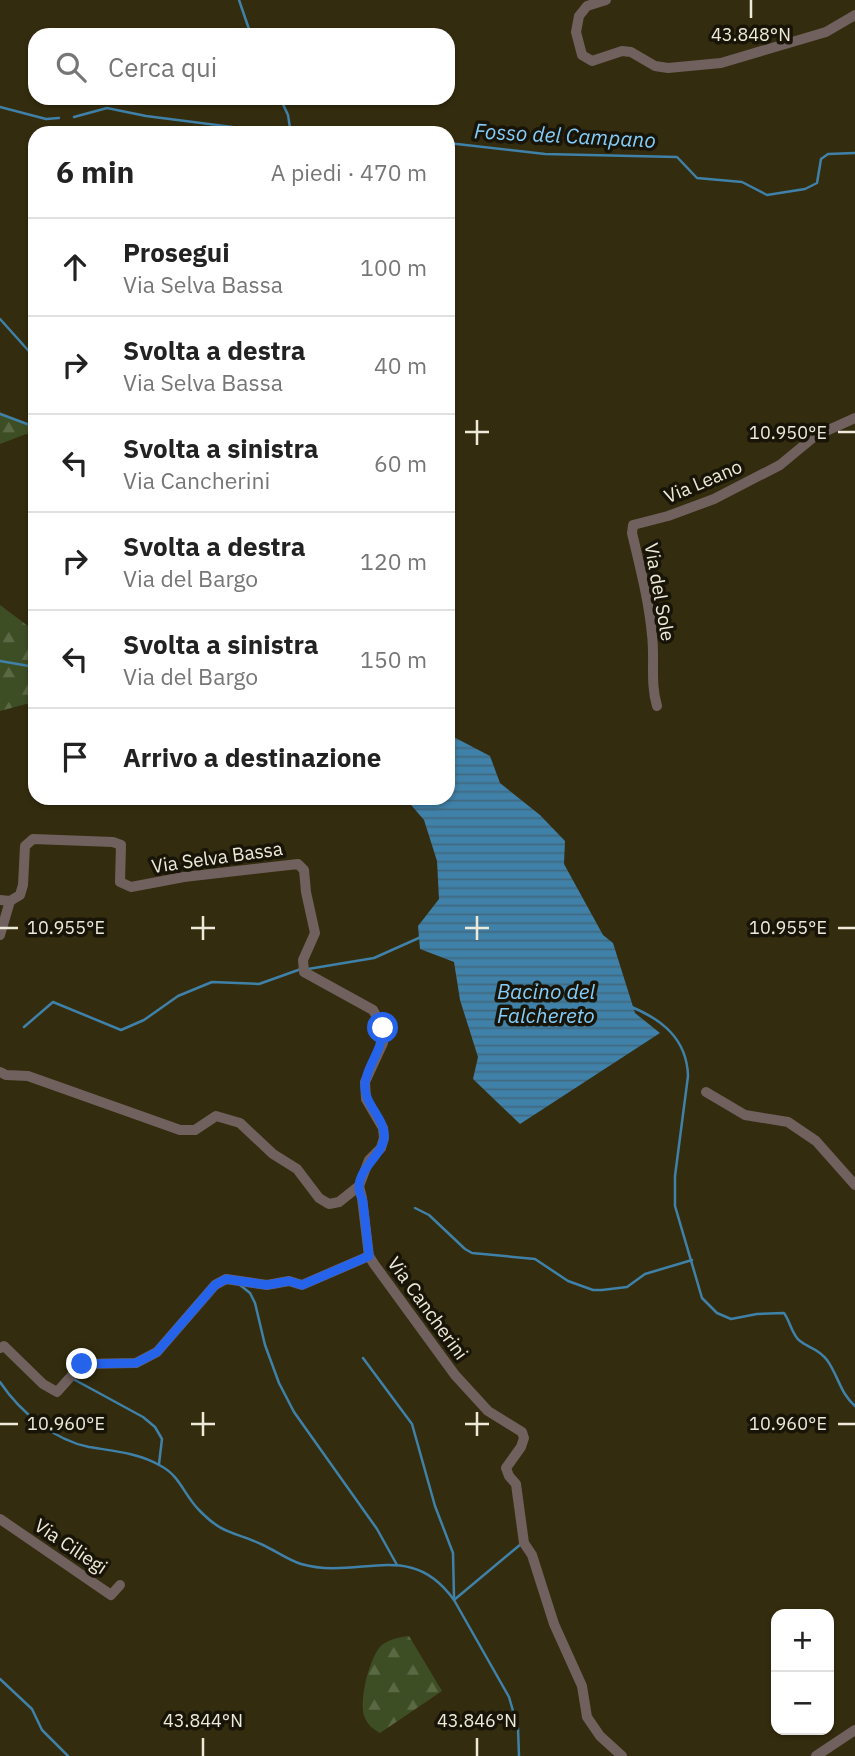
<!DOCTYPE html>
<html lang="it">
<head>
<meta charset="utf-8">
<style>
  :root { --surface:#fff; --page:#f2f2f2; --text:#222; --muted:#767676; --line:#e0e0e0 }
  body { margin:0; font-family:"IBM Plex Sans",sans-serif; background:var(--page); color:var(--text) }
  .controls { position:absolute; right:21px; bottom:21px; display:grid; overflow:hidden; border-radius:14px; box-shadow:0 2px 5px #0004 }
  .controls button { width:63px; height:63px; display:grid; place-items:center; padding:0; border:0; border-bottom:2px solid var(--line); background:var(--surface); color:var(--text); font:35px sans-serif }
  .stop { position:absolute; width:21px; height:21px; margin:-16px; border:5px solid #2563eb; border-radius:50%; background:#fff }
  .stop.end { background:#2563eb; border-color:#fff; box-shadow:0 2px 7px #0008 }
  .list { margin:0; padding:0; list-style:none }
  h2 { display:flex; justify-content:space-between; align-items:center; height:91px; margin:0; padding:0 28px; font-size:30px }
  h2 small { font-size:23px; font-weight:400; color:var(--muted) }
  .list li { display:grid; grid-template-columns:46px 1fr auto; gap:21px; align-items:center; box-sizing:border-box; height:98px; padding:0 28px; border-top:2px solid var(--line) }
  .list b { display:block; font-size:26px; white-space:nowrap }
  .list p { margin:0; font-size:23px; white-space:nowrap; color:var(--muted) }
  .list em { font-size:23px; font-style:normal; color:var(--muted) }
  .icon { flex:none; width:38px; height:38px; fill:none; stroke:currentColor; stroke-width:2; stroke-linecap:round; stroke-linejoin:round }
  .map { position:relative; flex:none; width:855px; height:1756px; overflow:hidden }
  .search { position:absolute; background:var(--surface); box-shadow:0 2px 5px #0004; left:28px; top:28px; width:427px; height:77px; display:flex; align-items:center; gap:18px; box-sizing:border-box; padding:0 24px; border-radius:21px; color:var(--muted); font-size:26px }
  .panel { position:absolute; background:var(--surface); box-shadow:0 2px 5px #0004; left:28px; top:126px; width:427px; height:679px; border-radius:21px }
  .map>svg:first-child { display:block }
  .forest { fill:url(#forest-firs) }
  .water { fill:url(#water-rules) }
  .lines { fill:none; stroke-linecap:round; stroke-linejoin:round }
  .stream { stroke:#3f81a8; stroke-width:2.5 }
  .minor { stroke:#70605e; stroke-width:10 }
  .route { stroke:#2563eb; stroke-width:9 }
  .ticks { fill:none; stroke:#eeead9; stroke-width:2.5 }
  .labels { text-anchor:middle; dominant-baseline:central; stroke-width:7; stroke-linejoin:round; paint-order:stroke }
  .street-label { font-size:19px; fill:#eeead9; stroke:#181508 }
  .water-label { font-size:21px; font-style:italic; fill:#85cdfb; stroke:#181508 }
  .ticks-label { font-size:18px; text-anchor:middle; fill:#eeead9; stroke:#181508; stroke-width:7; stroke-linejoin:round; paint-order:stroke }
</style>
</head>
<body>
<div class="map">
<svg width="855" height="1756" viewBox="0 0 855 1756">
  <defs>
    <pattern id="forest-firs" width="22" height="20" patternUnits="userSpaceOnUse" patternTransform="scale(1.75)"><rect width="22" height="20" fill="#3e4e24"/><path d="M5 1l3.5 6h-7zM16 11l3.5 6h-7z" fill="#5a6843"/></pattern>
    <pattern id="water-rules" width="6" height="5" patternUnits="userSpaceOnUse" patternTransform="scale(1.75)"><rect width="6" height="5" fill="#3f81a8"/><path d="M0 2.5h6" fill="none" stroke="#42697f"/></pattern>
  </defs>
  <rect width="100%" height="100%" fill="#342c0e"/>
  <g class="forest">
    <path d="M 0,412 L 35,426 L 35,438 L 26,434 L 0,444 Z"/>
    <path d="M 0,605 L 28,626 L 35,627 L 35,705 L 26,704 L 0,711 Z"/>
    <path d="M 409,1636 L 442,1691 L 380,1733 C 373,1729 368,1725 365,1718 C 358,1703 369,1661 379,1648 C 385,1640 399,1637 409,1636 Z"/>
  </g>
  <path class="water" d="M 448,734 L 490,756 L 500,783 L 540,815 L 565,841 L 564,864 L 603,935 L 613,943 L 635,1013 L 660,1033 L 520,1124 L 473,1079 L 478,1057 L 460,1000 L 454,962 L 420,949 L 418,926 L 439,899 L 437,861 L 424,820 L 405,798 L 448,798 Z"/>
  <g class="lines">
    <g class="stream">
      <path d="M 239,0 L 251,35"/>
      <path d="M 280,98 L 288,115 L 290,128"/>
      <path d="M 0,107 L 46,119 L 59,118"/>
      <path d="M 74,117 L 107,108 L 146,116 L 256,130 L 324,128 L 377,133"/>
      <path d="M 448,143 L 545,154 L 677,157 L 697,178 L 742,182 L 767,195 L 805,189 L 817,183 L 821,159 L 828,154 L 855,153"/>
      <path d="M 0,319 L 35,358"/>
      <path d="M 0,414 L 35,427"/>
      <path d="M 0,661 L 35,667"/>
      <path d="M 308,969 L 374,958 L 421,937"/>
      <path d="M 629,1006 C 662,1019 687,1039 688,1076 L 675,1176 L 675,1206 L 702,1298 L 717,1313 L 731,1319 L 757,1314 L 784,1313 C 790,1321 792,1335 800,1341 C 810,1349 818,1348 827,1360 C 838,1375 840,1393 855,1406"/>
      <path d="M 24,1027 L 53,1002 L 121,1030 L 144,1020 L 178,996 L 212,982 L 259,984 L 301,969"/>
      <path d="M 415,1208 L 429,1215 L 465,1249 L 472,1253 L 535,1259 L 568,1281 L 593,1290 L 602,1290 L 627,1287 L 645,1274 L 692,1260"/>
      <path d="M 240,1285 L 250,1293 L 255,1303 L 265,1345 L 279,1383 L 294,1412 L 377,1529 L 397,1565"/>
      <path d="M 363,1358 L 412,1424 L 435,1506 L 453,1553 L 454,1597"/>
      <path d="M 75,1380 L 143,1417 L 155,1427 L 162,1439 L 159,1464"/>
      <path d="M 0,1382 C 20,1412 54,1440 89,1447 C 113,1451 139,1453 161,1466 C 180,1476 184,1495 199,1510 C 224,1536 234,1531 263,1545 C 276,1551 288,1560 301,1564 C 360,1581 410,1538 454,1600 L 509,1697 L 518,1728 L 519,1756"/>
      <path d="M 454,1600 L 521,1544"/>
      <path d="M 0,1679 L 32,1709 L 42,1730 L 68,1756"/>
    </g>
    <g class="minor">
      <path d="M 606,0 L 587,6 L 579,16 L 576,32 L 582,55 L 592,61 L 622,51 L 631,52 L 655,66 L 668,68 L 721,63 L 826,32 L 855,15"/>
      <path d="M 657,706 C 650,683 655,659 652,635 C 649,601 640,567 632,533 L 633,525 L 668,516 L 714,499 L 780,465 L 815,436 L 855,418"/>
      <path d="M 0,900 L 10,901 L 0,935"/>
      <path d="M 10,901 L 20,895 L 23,885 L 25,846 L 33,839 L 113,842 L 121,845 L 120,882 L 131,887 L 184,877 L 298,864 L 304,870 L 306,892 L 315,933 L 303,960 L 304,972 L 373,1010 L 383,1028 L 383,1043 L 365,1082 L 366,1099 L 383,1128 L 384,1138 L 381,1148 L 369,1160 L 359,1186"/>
      <path d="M 0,1072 L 6,1075 L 28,1076 L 180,1130 L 195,1130 L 216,1116 L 240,1123 L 273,1154 L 297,1169 L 319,1198 L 329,1204 L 339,1202 L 359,1186 L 362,1198 L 369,1256 L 374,1264 L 455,1375 L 488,1411 L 522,1432 L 524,1438 L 521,1447 L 506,1468 L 509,1476 L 516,1484 L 524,1543 L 532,1555 L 554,1624 L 582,1686 L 587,1717 L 600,1736 L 622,1756"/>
      <path d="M 706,1092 L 745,1115 L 788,1122 L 816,1141 L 855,1185"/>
      <path d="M 0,1348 L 4,1346 L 43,1384 L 57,1392 L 82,1364 L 136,1363 L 157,1352 L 215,1285 L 226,1279 L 267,1285 L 289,1281 L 302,1285 L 369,1256"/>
      <path d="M 0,1519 L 111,1595 L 120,1585"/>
      <path d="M 816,1756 L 855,1730"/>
    </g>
  </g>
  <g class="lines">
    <path class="route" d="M 82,1364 L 136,1363 L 157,1352 L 215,1285 L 226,1279 L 267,1285 L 289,1281 L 302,1285 L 369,1256 C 367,1238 365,1220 363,1202 C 362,1197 358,1191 359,1186 C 360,1168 382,1154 384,1139 C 387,1119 363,1105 365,1084 C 367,1064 382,1053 383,1028"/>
  </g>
  <path class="ticks" d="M 751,0 L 751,18M 477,420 L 477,445M 465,432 L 489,432M 838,432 L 855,432M 203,916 L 203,940M 477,916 L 477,940M 0,928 L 18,928M 191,928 L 215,928M 465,928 L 489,928M 838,928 L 855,928M 203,1412 L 203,1436M 477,1412 L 477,1436M 0,1424 L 18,1424M 191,1424 L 215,1424M 465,1424 L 489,1424M 838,1424 L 855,1424M 203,1738 L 203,1756M 477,1738 L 477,1756"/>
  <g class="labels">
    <g class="street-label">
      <text transform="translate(703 481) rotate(-23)">Via Leano</text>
      <text transform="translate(660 592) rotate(80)">Via del Sole</text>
      <text transform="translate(217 857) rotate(-8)">Via Selva Bassa</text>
      <text transform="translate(428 1308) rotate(54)">Via Cancherini</text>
      <text transform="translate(71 1546) rotate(34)">Via Ciliegi</text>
    </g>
    <g class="water-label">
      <text transform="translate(565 135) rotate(3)">Fosso del Campano</text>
      <text x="546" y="991">Bacino del<tspan x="546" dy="24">Falchereto</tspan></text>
    </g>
  </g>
  <g class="ticks-label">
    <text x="751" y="41">43.848°N</text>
    <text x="788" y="439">10.950°E</text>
    <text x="788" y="934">10.955°E</text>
    <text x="66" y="934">10.955°E</text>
    <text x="66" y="1430">10.960°E</text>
    <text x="788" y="1430">10.960°E</text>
    <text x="203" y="1727">43.844°N</text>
    <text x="477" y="1727">43.846°N</text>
  </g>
</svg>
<div class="controls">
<button>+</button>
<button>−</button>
</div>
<div class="stop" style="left:383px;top:1028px"></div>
<div class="stop end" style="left:82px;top:1364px"></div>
<div class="search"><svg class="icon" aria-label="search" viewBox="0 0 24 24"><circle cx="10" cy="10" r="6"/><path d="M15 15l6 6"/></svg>Cerca qui</div>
<section class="panel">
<h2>6 min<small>A piedi · 470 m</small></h2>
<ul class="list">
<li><svg class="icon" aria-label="ahead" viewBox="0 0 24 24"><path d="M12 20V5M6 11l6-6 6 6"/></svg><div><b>Prosegui</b><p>Via Selva Bassa</p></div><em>100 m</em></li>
<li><svg class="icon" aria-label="right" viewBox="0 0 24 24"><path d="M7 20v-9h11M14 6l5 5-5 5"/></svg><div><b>Svolta a destra</b><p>Via Selva Bassa</p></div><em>40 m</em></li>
<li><svg class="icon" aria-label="left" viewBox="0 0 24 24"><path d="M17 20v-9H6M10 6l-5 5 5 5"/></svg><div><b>Svolta a sinistra</b><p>Via Cancherini</p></div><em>60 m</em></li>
<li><svg class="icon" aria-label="right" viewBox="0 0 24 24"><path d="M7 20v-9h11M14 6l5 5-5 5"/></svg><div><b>Svolta a destra</b><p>Via del Bargo</p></div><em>120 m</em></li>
<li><svg class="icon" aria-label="left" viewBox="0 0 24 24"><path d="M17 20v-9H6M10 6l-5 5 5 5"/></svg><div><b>Svolta a sinistra</b><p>Via del Bargo</p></div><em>150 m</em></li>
<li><svg class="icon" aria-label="arrive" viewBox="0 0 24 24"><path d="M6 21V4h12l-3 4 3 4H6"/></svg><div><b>Arrivo a destinazione</b></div></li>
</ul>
</section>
</div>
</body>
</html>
